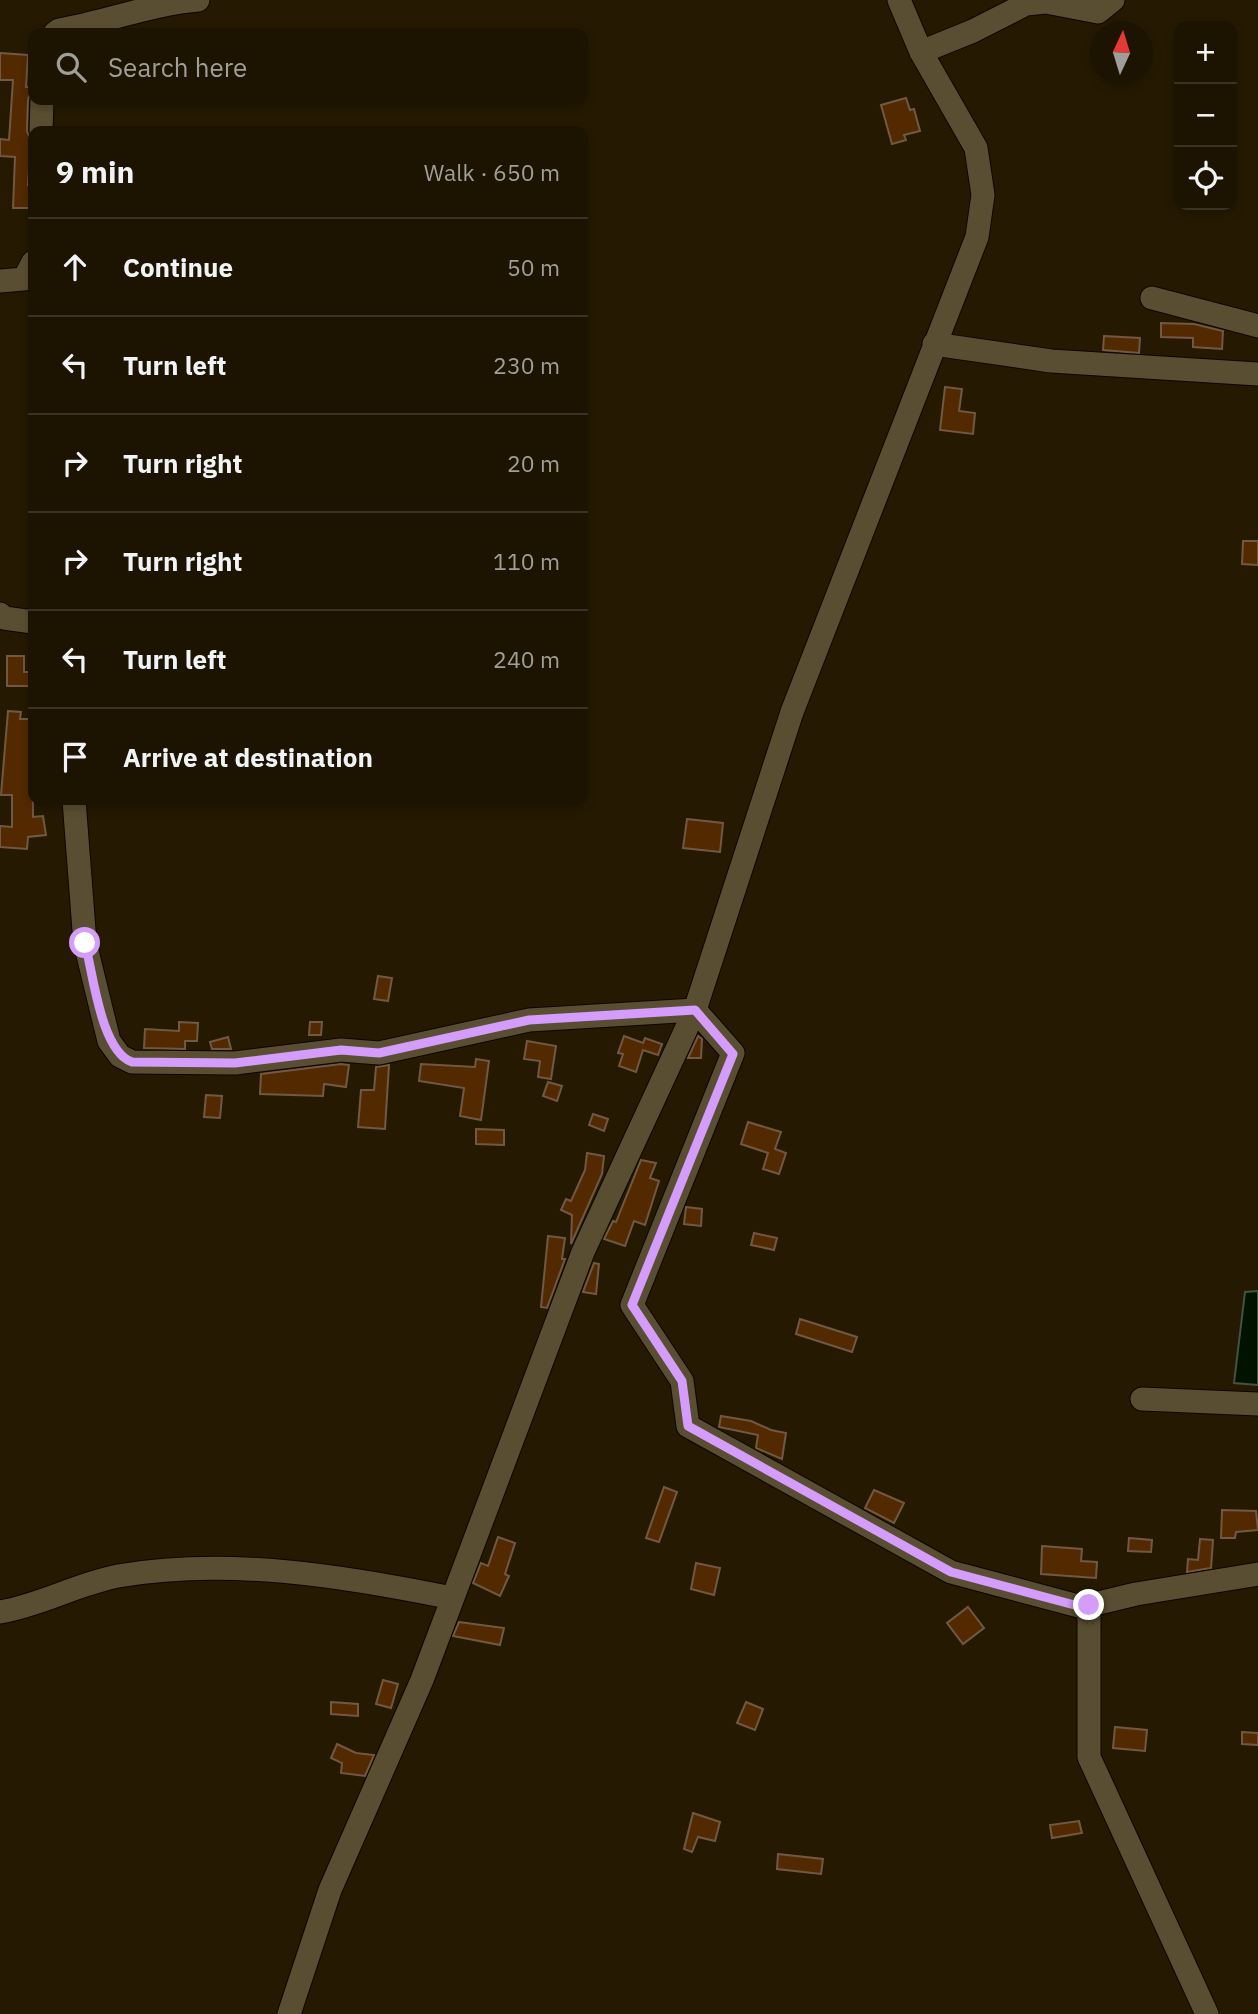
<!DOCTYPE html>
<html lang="en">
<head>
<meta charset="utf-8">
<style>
  :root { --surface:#1c1401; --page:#251d0b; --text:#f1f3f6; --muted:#a09e99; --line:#3a3323 }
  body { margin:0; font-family:"IBM Plex Sans",sans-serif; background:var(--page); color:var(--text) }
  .controls { position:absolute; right:21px; top:21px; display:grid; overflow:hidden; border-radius:14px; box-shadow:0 4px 10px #0003 }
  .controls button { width:63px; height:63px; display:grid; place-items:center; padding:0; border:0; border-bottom:2px solid var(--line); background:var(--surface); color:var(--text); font:35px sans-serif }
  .compass { position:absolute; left:1090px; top:21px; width:63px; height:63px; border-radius:50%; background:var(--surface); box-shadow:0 4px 10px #0003; rotate:4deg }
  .stop { position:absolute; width:21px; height:21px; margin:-16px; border:5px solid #d49cfb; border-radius:50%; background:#fff }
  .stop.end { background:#d49cfb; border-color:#fff; box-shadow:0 2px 7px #0008 }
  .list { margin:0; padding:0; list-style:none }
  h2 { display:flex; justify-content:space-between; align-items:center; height:91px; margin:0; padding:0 28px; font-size:30px }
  h2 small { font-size:23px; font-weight:400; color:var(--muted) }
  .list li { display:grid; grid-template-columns:46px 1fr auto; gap:21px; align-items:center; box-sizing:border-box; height:98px; padding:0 28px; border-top:2px solid var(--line) }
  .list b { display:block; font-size:26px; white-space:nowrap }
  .list em { font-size:23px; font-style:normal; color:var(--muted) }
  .icon { flex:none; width:38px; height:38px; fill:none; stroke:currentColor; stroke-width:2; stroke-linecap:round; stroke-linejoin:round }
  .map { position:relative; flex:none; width:1258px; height:2014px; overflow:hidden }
  .search { position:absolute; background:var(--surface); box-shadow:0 4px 10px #0003; left:28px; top:28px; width:560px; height:77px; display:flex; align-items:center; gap:18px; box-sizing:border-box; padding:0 24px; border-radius:14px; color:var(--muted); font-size:26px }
  .panel { position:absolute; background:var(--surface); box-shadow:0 4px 10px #0003; left:28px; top:126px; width:560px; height:679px; border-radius:14px }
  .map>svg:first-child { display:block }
  .water { fill:#001200; stroke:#465140; stroke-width:2 }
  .building { fill:#532a00; stroke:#715844; stroke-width:2 }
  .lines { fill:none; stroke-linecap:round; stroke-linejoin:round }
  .minor-casing { stroke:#0e0500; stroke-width:25 }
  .minor { stroke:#5a4e32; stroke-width:23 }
  .route { stroke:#d49cfb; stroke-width:9 }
</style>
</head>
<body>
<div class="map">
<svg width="1258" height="2014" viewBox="0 0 1258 2014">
  <rect width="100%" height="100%" fill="#251a01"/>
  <path class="water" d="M 1258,1291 L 1258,1385 L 1234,1383 L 1245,1292 Z"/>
  <g class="building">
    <path d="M 0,53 L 28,55 L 26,87 L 32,87 L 28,100 L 27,131 L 31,141 L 28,185 L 33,185 L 33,208 L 13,208 L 15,157 L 0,156 L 0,139 L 9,140 L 13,80 L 0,80 Z"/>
    <path d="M 906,98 L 910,110 L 914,109 L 920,131 L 904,135 L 906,140 L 892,144 L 881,105 Z"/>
    <path d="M 1161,323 L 1194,324 L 1223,331 L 1222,349 L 1193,347 L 1193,338 L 1161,337 Z"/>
    <path d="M 1104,336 L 1140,338 L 1139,353 L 1103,350 Z"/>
    <path d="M 945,387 L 962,389 L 959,411 L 975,413 L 973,434 L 940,430 Z"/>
    <path d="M 1243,541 L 1258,541 L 1258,565 L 1242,564 Z"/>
    <path d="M 7,656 L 24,656 L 24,672 L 33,672 L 33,686 L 7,686 Z"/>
    <path d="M 8,711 L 21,712 L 20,719 L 32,719 L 33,817 L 43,816 L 46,835 L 28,837 L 27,849 L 0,847 L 0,826 L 12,827 L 12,795 L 1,795 Z"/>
    <path d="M 687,819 L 723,823 L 720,852 L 683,848 Z"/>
    <path d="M 378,976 L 392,978 L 388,1001 L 374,999 Z"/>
    <path d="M 179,1022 L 198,1023 L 197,1041 L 185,1041 L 185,1049 L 144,1048 L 145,1029 L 179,1031 Z"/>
    <path d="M 310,1022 L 322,1022 L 321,1035 L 309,1035 Z"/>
    <path d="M 624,1036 L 643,1043 L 645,1038 L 662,1044 L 658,1055 L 643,1050 L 636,1072 L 619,1066 L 623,1054 L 618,1053 Z"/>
    <path d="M 698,1036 L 702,1039 L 701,1058 L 688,1058 Z"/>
    <path d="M 228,1037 L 231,1049 L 212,1049 L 210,1042 Z"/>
    <path d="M 527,1041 L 556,1046 L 551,1079 L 538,1077 L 540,1061 L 524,1059 Z"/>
    <path d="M 476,1059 L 489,1061 L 481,1120 L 460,1116 L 464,1088 L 419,1081 L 421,1064 L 475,1067 Z"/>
    <path d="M 341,1064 L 349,1065 L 346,1087 L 324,1084 L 323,1096 L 260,1094 L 261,1074 Z"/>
    <path d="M 389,1065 L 385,1129 L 358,1127 L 361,1090 L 374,1090 L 376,1067 Z"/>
    <path d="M 548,1082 L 562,1086 L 557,1101 L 543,1096 Z"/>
    <path d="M 206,1095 L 222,1096 L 220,1118 L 204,1117 Z"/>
    <path d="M 593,1114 L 608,1119 L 604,1131 L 589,1125 Z"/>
    <path d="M 748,1122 L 781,1132 L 775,1149 L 786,1153 L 779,1174 L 763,1169 L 768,1153 L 741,1144 Z"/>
    <path d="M 476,1129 L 504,1130 L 504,1145 L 476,1144 Z"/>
    <path d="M 587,1153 L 604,1156 L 602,1174 L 571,1244 L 572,1215 L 561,1210 L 566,1199 L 571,1201 L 585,1170 Z"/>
    <path d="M 641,1160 L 656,1163 L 650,1178 L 659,1181 L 645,1225 L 634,1221 L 625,1246 L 604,1239 L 613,1221 L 616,1222 Z"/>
    <path d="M 686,1207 L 702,1209 L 701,1226 L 684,1224 Z"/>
    <path d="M 754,1233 L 777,1238 L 774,1250 L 751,1245 Z"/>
    <path d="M 548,1236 L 565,1238 L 562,1259 L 565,1259 L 547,1308 L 541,1307 Z"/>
    <path d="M 594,1263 L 599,1264 L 596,1294 L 583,1292 Z"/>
    <path d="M 800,1319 L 857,1337 L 852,1352 L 796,1334 Z"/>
    <path d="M 721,1416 L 751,1421 L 771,1430 L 786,1433 L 782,1459 L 756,1448 L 758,1435 L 719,1427 Z"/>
    <path d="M 664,1487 L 677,1492 L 659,1542 L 646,1538 Z"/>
    <path d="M 874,1490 L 904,1503 L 894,1523 L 865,1508 Z"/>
    <path d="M 1222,1510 L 1256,1511 L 1258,1530 L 1236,1532 L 1235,1538 L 1221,1538 Z"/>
    <path d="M 498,1537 L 515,1543 L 505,1574 L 509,1576 L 500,1596 L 473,1583 L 481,1563 L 488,1566 Z"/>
    <path d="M 1129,1538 L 1152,1540 L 1151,1552 L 1128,1551 Z"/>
    <path d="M 1200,1539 L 1213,1540 L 1211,1568 L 1187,1572 L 1188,1559 L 1198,1560 Z"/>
    <path d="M 1042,1546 L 1082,1549 L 1081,1561 L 1097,1562 L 1096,1578 L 1041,1574 Z"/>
    <path d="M 696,1563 L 720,1568 L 714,1595 L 691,1589 Z"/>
    <path d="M 968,1607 L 984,1628 L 963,1644 L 947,1623 Z"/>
    <path d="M 459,1622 L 504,1628 L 500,1645 L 453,1636 Z"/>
    <path d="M 383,1680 L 398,1684 L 391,1708 L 376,1704 Z"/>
    <path d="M 331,1702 L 358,1704 L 358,1716 L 331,1714 Z"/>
    <path d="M 746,1702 L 763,1709 L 755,1730 L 737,1723 Z"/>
    <path d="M 1115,1727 L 1147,1730 L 1145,1751 L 1113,1748 Z"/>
    <path d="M 1242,1732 L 1258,1733 L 1258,1745 L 1242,1744 Z"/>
    <path d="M 337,1744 L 356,1753 L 374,1755 L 365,1776 L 341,1773 L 342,1763 L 331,1758 Z"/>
    <path d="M 693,1813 L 720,1822 L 715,1841 L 698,1837 L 692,1852 L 684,1849 Z"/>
    <path d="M 1079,1821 L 1082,1833 L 1052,1838 L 1050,1825 Z"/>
    <path d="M 778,1854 L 823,1859 L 821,1874 L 777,1869 Z"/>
  </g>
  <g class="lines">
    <g class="minor-casing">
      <g id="minor">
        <path d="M 55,33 L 59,30 C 106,22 151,4 198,0"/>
        <path d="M 921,52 L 973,31 L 1026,4 L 1046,2 L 1098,12 L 1113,0"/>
        <path d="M 41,131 L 42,100"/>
        <path d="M 0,281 L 24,279 L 33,262"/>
        <path d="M 1152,298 L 1258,326"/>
        <path d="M 934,344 L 1051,361 L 1258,374"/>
        <path d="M 0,614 L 4,618 L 33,622"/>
        <path d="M 74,800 L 85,943 L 109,1041 L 120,1056 L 132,1062 L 235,1063 L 341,1050 L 379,1053 L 529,1020 L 695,1010 L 733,1053 L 632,1305 L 682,1381 L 688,1426 L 951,1572 L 1082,1607 L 1136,1594 L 1258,1574"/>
        <path d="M 1142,1399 L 1258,1404"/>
        <path d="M 1089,1605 L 1089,1757 L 1207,2014"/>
        <path d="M 0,1612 C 41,1605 77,1584 118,1576 C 228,1557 344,1576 452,1598"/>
        <path d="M 289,2014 L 330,1890 L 422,1680 L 583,1252 L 695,1010 L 792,712 L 977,237 L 983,195 L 976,148 L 921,52 L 899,0"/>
      </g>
    </g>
    <use href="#minor" class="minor"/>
  </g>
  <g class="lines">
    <path class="route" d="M 85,943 C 93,974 101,1051 132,1062 L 235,1063 L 341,1050 L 379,1053 L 529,1020 L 695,1010 L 733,1054 L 632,1305 L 682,1381 L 688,1426 L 951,1572 L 1082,1607 L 1089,1605"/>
  </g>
</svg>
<div class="controls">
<button>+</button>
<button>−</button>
<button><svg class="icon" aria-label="locate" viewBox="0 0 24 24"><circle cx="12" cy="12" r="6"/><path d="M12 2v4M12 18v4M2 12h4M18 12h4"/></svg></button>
</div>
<svg class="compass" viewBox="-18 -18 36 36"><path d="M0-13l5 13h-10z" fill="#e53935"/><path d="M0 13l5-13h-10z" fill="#a09e99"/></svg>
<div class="stop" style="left:85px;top:943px"></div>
<div class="stop end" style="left:1089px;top:1605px"></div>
<div class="search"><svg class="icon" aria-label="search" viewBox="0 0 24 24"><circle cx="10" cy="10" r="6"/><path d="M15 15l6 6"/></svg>Search here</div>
<section class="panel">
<h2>9 min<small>Walk · 650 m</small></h2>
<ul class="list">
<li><svg class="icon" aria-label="ahead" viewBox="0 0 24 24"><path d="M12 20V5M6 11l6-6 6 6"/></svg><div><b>Continue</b></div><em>50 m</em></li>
<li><svg class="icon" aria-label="left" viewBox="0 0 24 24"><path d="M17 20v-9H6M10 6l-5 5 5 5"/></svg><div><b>Turn left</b></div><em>230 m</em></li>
<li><svg class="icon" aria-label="right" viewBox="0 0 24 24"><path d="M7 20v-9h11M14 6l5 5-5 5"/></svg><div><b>Turn right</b></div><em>20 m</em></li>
<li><svg class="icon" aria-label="right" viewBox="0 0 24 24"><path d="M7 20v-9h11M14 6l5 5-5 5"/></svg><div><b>Turn right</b></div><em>110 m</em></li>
<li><svg class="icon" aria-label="left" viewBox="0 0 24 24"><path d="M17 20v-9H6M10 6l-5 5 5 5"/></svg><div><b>Turn left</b></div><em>240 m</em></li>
<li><svg class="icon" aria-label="arrive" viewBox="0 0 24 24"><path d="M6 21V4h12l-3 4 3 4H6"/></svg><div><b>Arrive at destination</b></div></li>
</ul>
</section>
</div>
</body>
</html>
